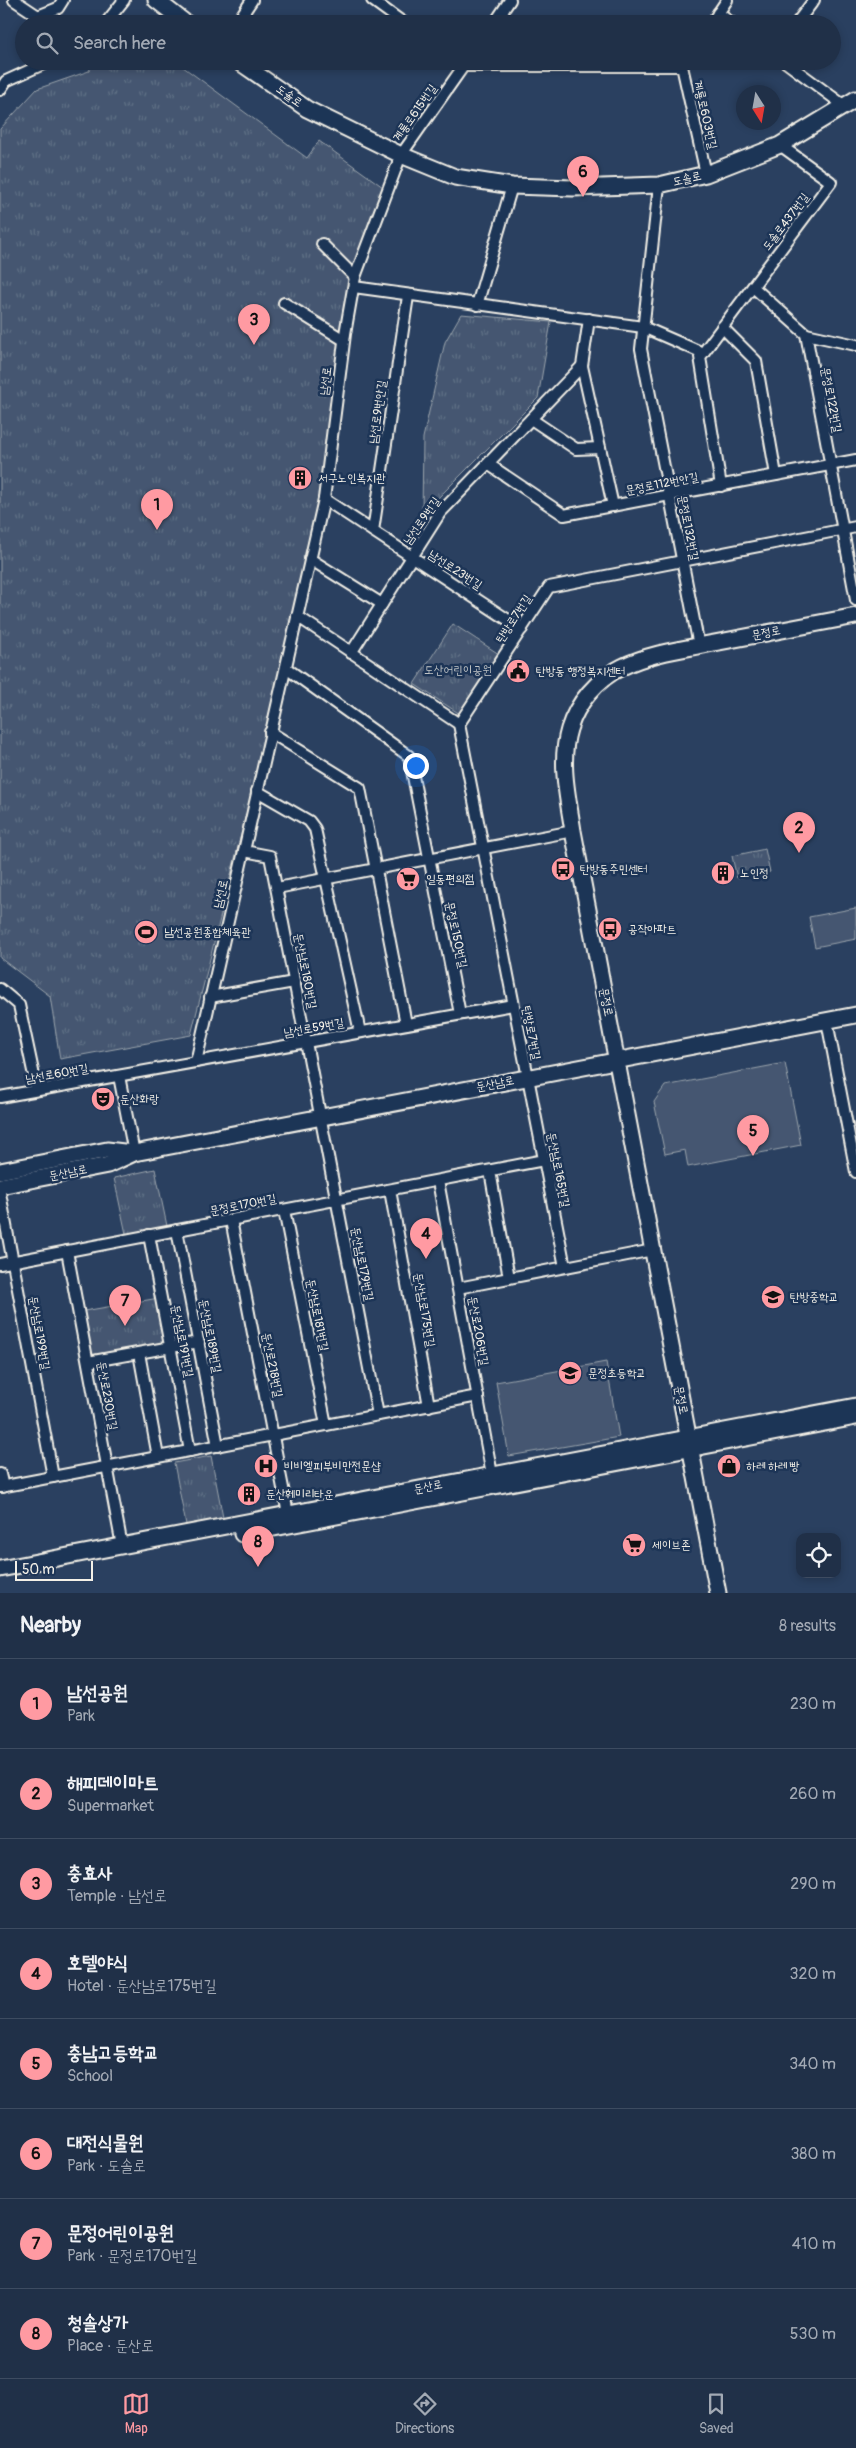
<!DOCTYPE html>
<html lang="en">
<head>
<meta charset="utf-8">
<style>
  :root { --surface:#203048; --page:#2d3c52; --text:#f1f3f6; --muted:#a2a9b4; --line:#3d4b60; --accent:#ff9aa2 }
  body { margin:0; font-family:Pangolin,"Poor Story",sans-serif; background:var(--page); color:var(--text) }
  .controls { position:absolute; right:15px; bottom:15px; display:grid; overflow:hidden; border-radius:10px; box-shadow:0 2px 8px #0003 }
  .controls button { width:45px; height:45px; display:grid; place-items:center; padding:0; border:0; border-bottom:1px solid var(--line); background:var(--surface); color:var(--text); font:25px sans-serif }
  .compass { position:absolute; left:736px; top:85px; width:45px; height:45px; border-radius:50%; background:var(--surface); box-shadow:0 2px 8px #0003; rotate:169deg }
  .scale { position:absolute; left:15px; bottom:12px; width:78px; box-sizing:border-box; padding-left:5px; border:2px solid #f4f1e8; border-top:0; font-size:14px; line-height:18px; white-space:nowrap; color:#f4f1e8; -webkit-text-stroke:4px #1d3557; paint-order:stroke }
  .you { position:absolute; left:415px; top:765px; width:18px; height:18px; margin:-12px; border:4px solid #fff; border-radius:50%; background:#1a73e8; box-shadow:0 0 0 8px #1a73e833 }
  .badge { display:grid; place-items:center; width:32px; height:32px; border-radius:50%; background:var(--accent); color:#111; font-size:16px; font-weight:700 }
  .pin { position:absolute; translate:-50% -41px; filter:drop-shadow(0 1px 2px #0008) }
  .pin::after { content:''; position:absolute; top:26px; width:18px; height:15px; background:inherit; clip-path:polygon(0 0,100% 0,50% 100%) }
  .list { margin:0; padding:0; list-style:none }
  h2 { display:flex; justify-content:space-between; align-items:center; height:65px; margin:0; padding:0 20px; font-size:21px }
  h2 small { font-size:16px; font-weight:400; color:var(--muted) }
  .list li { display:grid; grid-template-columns:32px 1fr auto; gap:15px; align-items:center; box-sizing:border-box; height:90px; padding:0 20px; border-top:1px solid var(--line) }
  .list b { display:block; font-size:19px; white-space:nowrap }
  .list p { margin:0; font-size:16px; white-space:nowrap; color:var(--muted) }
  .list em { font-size:16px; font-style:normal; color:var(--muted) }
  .icon { flex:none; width:28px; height:28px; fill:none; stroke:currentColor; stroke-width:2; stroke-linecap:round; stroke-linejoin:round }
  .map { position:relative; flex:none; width:856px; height:1593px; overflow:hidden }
  .search { position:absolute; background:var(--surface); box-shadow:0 2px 8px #0003; left:15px; right:15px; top:15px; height:55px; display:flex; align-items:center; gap:12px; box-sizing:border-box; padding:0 18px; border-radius:28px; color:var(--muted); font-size:19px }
  .sheet { height:785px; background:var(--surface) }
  nav { display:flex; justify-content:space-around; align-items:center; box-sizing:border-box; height:70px; border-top:1px solid var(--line); background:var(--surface); font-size:14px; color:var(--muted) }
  nav a { display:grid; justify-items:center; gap:2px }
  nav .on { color:var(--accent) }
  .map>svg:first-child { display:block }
  .park { fill:url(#park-tufts); stroke:#9ca4ac }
  .pitch { fill:#445771; stroke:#9ca4ac }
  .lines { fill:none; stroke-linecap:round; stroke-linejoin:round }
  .street-casing { stroke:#f4f1e8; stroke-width:14 }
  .secondary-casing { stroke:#f4f1e8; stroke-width:19 }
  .street { stroke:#1d3557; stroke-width:10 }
  .secondary { stroke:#1d3557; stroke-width:15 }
  .labels { text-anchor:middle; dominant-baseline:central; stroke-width:5; stroke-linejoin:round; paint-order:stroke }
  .street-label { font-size:12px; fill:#f4f1e8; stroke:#1d3557 }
  .poi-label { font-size:12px; fill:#f4f1e8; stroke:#1d3557; text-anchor:start }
  .park-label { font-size:12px; fill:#bfc3c4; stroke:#1d3557 }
</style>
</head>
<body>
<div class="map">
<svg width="856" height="1593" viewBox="0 0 856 1593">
  <defs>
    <pattern id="park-tufts" width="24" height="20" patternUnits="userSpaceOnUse" patternTransform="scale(1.25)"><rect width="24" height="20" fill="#445771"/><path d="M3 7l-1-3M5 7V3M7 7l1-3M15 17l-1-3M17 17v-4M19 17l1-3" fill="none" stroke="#607085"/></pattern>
  </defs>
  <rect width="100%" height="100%" fill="#2a4060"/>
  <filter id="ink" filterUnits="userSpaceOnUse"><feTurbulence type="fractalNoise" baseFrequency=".02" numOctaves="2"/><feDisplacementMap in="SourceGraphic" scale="10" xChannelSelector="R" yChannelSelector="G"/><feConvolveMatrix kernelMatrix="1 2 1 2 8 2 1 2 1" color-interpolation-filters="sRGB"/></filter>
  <g filter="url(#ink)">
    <g class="park">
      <path d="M 94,61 L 175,61 L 307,158 L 319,141 L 383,187 L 349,285 L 321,499 L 268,726 L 191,1035 L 60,1059 L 50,996 L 0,958 L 0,129 L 37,89 L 89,71 Z"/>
      <path d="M 461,314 L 551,322 L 538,398 L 422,514 L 423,438 L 445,342 Z"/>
      <path d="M 453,624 L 502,656 L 463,716 L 414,684 Z"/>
      <path d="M 765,849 L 770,872 L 737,878 L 732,856 Z"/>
      <path d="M 155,1169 L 167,1226 L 126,1234 L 114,1178 Z"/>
      <path d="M 159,1298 L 167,1342 L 92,1355 L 84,1311 Z"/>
      <path d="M 211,1456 L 225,1528 L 188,1535 L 174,1463 Z"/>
    </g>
    <g class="pitch">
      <path d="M 856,908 L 856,939 L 815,947 L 809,917 Z"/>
      <path d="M 785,1063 L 801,1145 L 688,1167 L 685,1150 L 665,1154 L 654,1102 L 665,1086 Z"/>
      <path d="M 606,1362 L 619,1437 L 509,1456 L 496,1382 Z"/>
    </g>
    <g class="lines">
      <g class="street-casing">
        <g id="street">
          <path d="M 14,0 L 38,16 L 40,24"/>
          <path d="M 372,0 L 405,24"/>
          <path d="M 718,13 L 733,24"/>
          <path d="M 38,16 L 58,8 L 63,0"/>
          <path d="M 105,24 L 124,0"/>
          <path d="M 236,24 L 252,0"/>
          <path d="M 494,24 L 510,0"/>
          <path d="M 711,24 L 727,0"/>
          <path d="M 796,24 L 814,0"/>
          <path d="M 457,61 L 464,66 L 682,66"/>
          <path d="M 685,61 L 682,66 L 706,174"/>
          <path d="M 784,61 L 846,107"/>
          <path d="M 0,90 L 6,81 L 50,61"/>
          <path d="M 659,185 L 641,349 L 699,646"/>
          <path d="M 322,244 L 355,277"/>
          <path d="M 354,287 L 643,327 L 703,353"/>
          <path d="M 753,287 L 806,334 L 856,600"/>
          <path d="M 284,303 L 344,340"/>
          <path d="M 477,305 L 512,186"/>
          <path d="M 589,319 L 582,366 L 613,506"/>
          <path d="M 722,327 L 756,361 L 776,475"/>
          <path d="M 806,334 L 856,345"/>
          <path d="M 531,419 L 576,449 L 600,448"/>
          <path d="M 488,464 L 564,515 L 856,460"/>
          <path d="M 721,486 L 700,357 L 831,182 L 780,145"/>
          <path d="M 324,499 L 522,629"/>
          <path d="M 373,531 L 408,296"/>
          <path d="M 310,559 L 382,604"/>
          <path d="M 297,616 L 459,724"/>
          <path d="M 351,653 L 440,513 L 582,366"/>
          <path d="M 286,668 L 409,756 L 460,1014"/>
          <path d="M 270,732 L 360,788 L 406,1024"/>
          <path d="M 257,791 L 309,821 L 315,829 L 360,1032"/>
          <path d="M 244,851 L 270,856 L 378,1415"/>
          <path d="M 277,888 L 573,831"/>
          <path d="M 0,989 L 19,1005 L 37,1090"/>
          <path d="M 210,997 L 294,982"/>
          <path d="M 827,1021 L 856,1172"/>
          <path d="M 196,1062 L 324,499 L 345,334 L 355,277 L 401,155 L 467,61"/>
          <path d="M 119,1076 L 134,1153"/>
          <path d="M 0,1097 L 513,1005"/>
          <path d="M 490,1171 L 509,1278"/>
          <path d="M 438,1181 L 493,1480"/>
          <path d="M 390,1190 L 429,1406"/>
          <path d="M 0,1193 L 53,1477"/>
          <path d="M 284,1210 L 326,1425"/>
          <path d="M 231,1220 L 288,1514"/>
          <path d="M 177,1230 L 218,1446"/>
          <path d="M 149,1235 L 190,1451"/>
          <path d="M 67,1251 L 122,1546"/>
          <path d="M 0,1264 L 544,1160"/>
          <path d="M 565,1267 L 459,724 L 549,587 L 856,527"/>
          <path d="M 458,1288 L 653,1250"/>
          <path d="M 139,1353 L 158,1457"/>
          <path d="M 88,1362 L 199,1342"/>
          <path d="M 0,1474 L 3,1487"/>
          <path d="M 0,1487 L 478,1396"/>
        </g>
      </g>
      <g class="secondary-casing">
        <g id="secondary">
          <path d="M 156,0 L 187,24"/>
          <path d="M 238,61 L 307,109 L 401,155 L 455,177 L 512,186 L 573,188 L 659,185 L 706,174 L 780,145 L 856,99"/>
          <path d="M 0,1171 L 107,1150 L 132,1153"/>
          <path d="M 0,1186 L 108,1165 L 134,1153 L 856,1015"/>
          <path d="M 242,1534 L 856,1417"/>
          <path d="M 0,1569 L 856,1406"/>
          <path d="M 718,1593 L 573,831 C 568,798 559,762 569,729 C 577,703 597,679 622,667 C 650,653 683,649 714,643 C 761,634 809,625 856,616"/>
        </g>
      </g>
      <use href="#street" class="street"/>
      <use href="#secondary" class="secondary"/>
    </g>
  </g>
  <defs>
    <g id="building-disc" transform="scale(1.25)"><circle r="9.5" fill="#ff9aa2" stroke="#1d3557"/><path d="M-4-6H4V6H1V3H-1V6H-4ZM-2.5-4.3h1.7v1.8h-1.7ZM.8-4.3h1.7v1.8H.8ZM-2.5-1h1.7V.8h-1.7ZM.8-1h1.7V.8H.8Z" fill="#111"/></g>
    <g id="civic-disc" transform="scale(1.25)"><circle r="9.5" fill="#ff9aa2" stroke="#1d3557"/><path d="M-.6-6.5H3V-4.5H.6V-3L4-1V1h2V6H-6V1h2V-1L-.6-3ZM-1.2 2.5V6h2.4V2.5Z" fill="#111"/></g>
    <g id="bus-disc" transform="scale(1.25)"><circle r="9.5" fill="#ff9aa2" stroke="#1d3557"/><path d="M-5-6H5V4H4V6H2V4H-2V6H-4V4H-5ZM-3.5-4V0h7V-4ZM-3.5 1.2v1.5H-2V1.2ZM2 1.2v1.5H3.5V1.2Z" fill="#111"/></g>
    <g id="supermarket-disc" transform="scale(1.25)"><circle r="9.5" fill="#ff9aa2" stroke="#1d3557"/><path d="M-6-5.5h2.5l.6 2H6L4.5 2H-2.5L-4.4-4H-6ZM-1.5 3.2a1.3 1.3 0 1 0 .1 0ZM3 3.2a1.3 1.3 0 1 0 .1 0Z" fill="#111"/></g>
    <g id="stadium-disc" transform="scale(1.25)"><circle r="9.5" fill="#ff9aa2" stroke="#1d3557"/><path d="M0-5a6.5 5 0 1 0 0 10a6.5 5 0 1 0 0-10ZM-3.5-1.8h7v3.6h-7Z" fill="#111"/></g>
    <g id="theatre-disc" transform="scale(1.25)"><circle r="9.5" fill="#ff9aa2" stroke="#1d3557"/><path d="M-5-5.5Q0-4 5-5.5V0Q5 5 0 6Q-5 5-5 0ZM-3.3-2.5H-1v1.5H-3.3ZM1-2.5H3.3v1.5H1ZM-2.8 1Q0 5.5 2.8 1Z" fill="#111"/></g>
    <g id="school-disc" transform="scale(1.25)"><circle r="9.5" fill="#ff9aa2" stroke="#1d3557"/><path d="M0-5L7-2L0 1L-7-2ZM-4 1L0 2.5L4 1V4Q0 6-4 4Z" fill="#111"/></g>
    <g id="hospital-disc" transform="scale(1.25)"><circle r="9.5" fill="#ff9aa2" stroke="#1d3557"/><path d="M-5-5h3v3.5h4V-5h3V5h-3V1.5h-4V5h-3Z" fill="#111"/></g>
    <g id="shop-disc" transform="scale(1.25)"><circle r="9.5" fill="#ff9aa2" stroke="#1d3557"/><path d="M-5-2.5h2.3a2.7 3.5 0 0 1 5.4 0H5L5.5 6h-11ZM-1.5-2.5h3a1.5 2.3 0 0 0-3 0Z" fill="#111"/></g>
  </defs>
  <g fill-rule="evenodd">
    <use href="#building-disc" x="300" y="478"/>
    <use href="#civic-disc" x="518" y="671"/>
    <use href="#bus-disc" x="563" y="869"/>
    <use href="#building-disc" x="723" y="873"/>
    <use href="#supermarket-disc" x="408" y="879"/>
    <use href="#bus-disc" x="610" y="929"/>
    <use href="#stadium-disc" x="146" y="932"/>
    <use href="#theatre-disc" x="103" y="1099"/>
    <use href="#school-disc" x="773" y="1297"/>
    <use href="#school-disc" x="570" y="1373"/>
    <use href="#hospital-disc" x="266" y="1466"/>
    <use href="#shop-disc" x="729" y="1466"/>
    <use href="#building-disc" x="249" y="1494"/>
    <use href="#supermarket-disc" x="634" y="1545"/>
  </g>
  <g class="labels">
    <g class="street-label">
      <text transform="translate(289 96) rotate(35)">도솔로</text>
      <text transform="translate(415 113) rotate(-55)">계룡로615번길</text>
      <text transform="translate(705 115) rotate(77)">계룡로603번길</text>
      <text transform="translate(687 179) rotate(-13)">도솔로</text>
      <text transform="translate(786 222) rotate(-53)">도솔로437번길</text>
      <text transform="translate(326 381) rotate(-83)">남선로</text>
      <text transform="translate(831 400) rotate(79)">문정로122번길</text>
      <text transform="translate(378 412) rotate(-82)">남선로9번안길</text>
      <text transform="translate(662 484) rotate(-11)">문정로112번안길</text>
      <text transform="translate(422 521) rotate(-55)">남선로9번길</text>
      <text transform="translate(688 528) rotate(79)">문정로132번길</text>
      <text transform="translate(455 570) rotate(33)">남선로23번길</text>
      <text transform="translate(514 619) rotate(-57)">탄방로7번길</text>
      <text transform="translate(766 633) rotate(-11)">문정로</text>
      <text transform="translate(221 894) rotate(-77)">남선로</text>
      <text transform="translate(456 935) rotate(78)">문정로150번길</text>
      <text transform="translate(305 971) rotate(79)">둔산남로180번길</text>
      <text transform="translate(606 1002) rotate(79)">문정로</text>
      <text transform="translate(314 1028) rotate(-10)">남선로59번길</text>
      <text transform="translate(531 1033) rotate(79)">탄방로7번길</text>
      <text transform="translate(57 1074) rotate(-10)">남선로60번길</text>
      <text transform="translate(495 1084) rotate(-11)">둔산남로</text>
      <text transform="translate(558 1170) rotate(79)">둔산남로165번길</text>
      <text transform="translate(68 1173) rotate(-11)">둔산남로</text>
      <text transform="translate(243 1205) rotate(-11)">문정로170번길</text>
      <text transform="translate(362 1264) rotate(79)">둔산남로179번길</text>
      <text transform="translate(424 1310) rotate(80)">둔산남로175번길</text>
      <text transform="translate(317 1315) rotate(79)">둔산남로181번길</text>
      <text transform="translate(478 1331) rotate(80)">둔산로206번길</text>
      <text transform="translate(39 1333) rotate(80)">둔산남로199번길</text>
      <text transform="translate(210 1336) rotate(79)">둔산남로189번길</text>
      <text transform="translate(182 1341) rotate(79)">둔산남로191번길</text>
      <text transform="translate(272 1365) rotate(79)">둔산로218번길</text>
      <text transform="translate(107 1396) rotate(80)">둔산로230번길</text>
      <text transform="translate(681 1400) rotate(79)">문정로</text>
      <text transform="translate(428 1487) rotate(-11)">둔산로</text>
    </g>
    <g class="poi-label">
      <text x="318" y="478">서구노인복지관</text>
      <text x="536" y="671">탄방동 행정복지센터</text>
      <text x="580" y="869">탄방동주민센터</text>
      <text x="740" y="873">노인정</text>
      <text x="426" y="879">일동편의점</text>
      <text x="628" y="929">공작아파트</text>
      <text x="164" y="932">남선공원종합체육관</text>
      <text x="120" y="1099">둔산화랑</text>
      <text x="790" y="1297">탄방중학교</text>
      <text x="588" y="1373">문정초등학교</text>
      <text x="284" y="1466">비비엘피부비만전문샵</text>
      <text x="746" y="1466">하레 하레 빵</text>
      <text x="266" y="1494">둔산훼미리타운</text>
      <text x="652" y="1545">세이브존</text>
    </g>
    <g class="park-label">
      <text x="458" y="670">도산어린이공원</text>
    </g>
  </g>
</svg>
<div class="controls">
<button><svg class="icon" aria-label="locate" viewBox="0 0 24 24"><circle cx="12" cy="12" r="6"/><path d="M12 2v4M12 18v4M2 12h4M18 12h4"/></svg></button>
</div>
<svg class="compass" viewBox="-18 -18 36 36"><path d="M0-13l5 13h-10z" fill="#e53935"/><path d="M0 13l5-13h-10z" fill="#a2a9b4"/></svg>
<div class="scale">50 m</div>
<div class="you"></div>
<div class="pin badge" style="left:157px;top:530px">1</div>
<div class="pin badge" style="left:799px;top:853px">2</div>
<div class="pin badge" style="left:254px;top:345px">3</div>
<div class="pin badge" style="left:426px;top:1259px">4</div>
<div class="pin badge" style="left:753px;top:1156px">5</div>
<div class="pin badge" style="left:583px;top:197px">6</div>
<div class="pin badge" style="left:125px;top:1326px">7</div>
<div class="pin badge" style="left:258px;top:1567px">8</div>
<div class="search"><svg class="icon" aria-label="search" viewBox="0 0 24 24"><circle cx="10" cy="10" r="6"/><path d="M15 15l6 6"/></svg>Search here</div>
</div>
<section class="sheet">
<h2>Nearby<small>8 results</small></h2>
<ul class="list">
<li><span class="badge">1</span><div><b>남선공원</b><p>Park</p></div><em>230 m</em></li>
<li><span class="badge">2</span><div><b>해피데이마트</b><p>Supermarket</p></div><em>260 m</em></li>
<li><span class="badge">3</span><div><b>충효사</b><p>Temple · 남선로</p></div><em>290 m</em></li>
<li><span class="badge">4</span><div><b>호텔야식</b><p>Hotel · 둔산남로175번길</p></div><em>320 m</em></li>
<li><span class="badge">5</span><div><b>충남고등학교</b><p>School</p></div><em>340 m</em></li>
<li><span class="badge">6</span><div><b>대전식물원</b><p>Park · 도솔로</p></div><em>380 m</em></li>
<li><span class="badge">7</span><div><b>문정어린이공원</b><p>Park · 문정로170번길</p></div><em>410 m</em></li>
<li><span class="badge">8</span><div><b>청솔상가</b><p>Place · 둔산로</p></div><em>530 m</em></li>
</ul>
</section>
<nav>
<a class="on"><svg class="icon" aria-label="map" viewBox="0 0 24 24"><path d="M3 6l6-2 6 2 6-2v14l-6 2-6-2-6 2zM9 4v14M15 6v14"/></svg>Map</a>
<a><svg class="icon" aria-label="directions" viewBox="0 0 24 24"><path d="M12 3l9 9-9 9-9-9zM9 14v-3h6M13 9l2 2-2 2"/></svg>Directions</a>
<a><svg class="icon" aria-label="saved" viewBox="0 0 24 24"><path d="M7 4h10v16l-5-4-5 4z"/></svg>Saved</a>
</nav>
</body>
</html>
